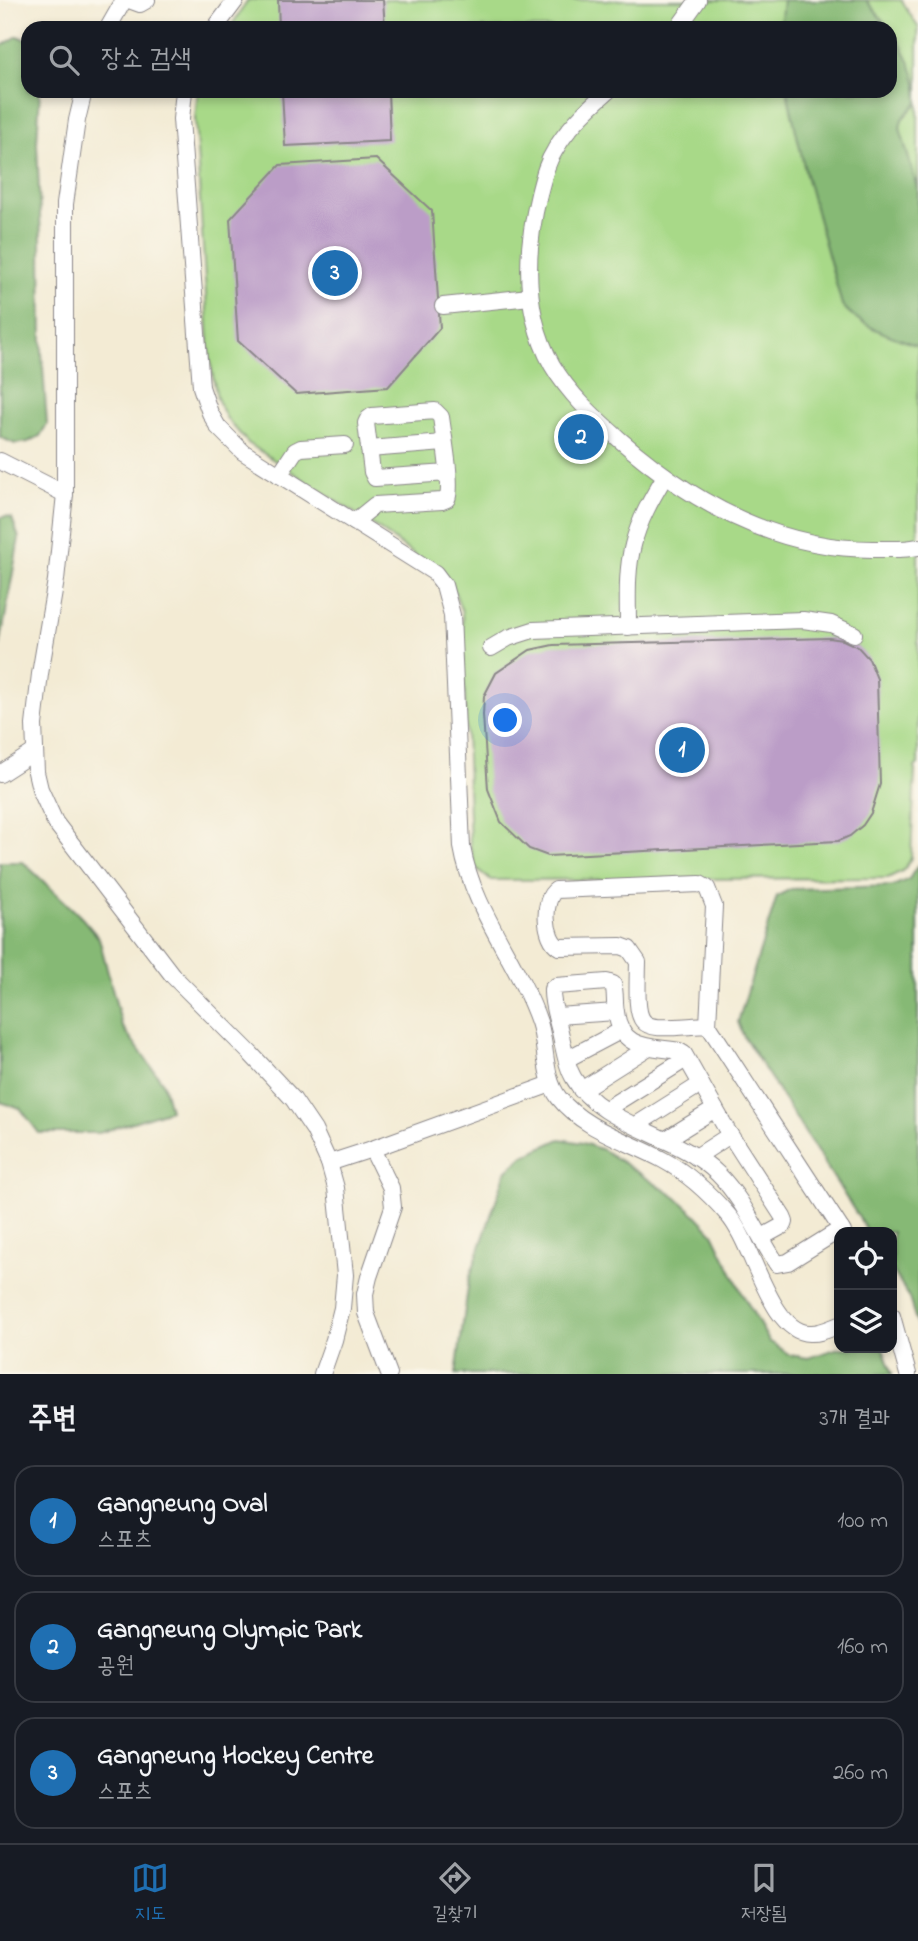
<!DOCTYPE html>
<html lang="ko">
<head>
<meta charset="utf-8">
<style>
  :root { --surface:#171b24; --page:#242831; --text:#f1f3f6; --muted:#9ea1a6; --line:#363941; --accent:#1f6fb2 }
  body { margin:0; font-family:"Indie Flower","Poor Story",sans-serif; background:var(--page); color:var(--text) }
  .controls { position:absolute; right:21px; bottom:21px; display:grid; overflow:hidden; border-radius:14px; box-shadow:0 4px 10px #0003 }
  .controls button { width:63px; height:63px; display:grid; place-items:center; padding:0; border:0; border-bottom:2px solid var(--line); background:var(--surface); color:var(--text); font:35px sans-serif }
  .you { position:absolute; left:506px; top:721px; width:24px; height:24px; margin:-18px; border:5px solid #fff; border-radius:50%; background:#1a73e8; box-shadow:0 0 0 10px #1a73e833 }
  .badge { display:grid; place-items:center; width:46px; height:46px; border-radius:50%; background:var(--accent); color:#fff; font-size:23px; font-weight:700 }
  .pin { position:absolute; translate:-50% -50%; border:4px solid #fff; box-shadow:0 2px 7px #0006 }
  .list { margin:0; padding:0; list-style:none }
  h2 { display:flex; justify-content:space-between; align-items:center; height:91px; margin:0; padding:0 28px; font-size:30px }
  h2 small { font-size:23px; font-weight:400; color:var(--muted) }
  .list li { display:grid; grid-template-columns:46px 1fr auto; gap:21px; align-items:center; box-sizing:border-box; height:112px; margin:0 14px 14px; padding:0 14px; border:2px solid var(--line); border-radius:21px }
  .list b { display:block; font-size:26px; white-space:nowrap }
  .list p { margin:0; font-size:23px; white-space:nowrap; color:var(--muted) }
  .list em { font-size:23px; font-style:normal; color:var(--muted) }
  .icon { flex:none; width:38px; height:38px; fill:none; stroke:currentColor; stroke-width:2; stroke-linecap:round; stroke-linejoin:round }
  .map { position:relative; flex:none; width:918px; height:1374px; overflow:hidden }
  .search { position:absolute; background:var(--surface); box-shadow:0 4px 10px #0003; left:21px; right:21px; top:21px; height:77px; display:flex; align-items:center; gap:18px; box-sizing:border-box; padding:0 24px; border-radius:21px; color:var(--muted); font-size:26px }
  .sheet { height:469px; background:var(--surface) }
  nav { display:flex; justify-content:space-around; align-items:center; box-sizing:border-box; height:98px; border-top:2px solid var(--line); background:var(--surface); font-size:19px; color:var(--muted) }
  nav a { display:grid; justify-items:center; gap:4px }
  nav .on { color:var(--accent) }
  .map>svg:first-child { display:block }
  .green { fill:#a8d988; stroke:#657e62; stroke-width:2 }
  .forest { fill:#86b974; stroke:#546e58; stroke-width:2 }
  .building { fill:#bb9dc7 }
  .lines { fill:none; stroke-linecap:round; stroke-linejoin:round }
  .minor-casing { stroke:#8a8688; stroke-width:18 }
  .minor { stroke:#fff; stroke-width:16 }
</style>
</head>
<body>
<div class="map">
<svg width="918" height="1374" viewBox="0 0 918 1374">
  <rect width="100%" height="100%" fill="#fbf7ec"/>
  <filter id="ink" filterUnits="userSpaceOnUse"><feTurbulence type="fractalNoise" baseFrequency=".0143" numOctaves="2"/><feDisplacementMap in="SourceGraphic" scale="14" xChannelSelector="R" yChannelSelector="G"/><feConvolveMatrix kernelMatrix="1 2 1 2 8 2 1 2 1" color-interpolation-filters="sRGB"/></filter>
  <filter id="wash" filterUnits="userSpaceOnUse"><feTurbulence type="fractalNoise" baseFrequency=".00686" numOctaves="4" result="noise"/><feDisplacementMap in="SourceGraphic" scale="28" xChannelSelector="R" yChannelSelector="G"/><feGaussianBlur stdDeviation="1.57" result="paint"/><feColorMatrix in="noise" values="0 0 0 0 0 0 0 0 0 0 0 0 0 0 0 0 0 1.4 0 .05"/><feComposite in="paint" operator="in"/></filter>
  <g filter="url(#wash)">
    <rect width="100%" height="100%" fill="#f3ebd4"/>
    <path class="green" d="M 248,0 L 901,0 L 918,27 L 918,764 L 915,767 L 911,858 L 904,870 L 888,878 L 490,880 L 475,867 L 470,845 L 462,612 L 451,582 L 379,529 L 248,443 L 227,419 L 221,407 L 217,398 L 210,360 L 195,118 L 198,91 L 890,91 L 890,28 L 230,28 Z"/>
    <g class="forest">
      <path d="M 783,0 L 866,0 L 889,28 L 780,28 Z"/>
      <path d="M 890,29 C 906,50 918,76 918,102 L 902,119 L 900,128 L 918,191 L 918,346 C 892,336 860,327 842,305 L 806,175 L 787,91 L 890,91 Z"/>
      <path d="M 18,36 L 28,41 L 28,91 L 40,91 L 37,143 L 41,239 L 42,353 L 47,424 L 40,436 L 28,442 L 15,444 L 0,437 L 0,47 Z"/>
      <path d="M 6,516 L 12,518 L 19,538 L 0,646 L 0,518 Z"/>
      <path d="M 0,862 L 23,862 L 81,917 L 99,938 L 122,1026 L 163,1083 L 170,1110 L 99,1133 L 39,1133 L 20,1108 L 0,1102 Z"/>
      <path d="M 918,865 L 918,1327 L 908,1295 L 892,1269 L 892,1232 L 868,1232 L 743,1035 L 738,1022 L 777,896 L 791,889 L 893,886 L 909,879 Z"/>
      <path d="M 560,1139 L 583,1143 L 603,1150 L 677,1198 L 695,1214 L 713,1233 L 742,1293 L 769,1341 L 790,1355 L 808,1358 L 839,1348 L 883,1348 L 892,1374 L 456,1374 L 469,1280 L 506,1171 L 523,1156 Z"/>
    </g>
    <g id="blocks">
      <g class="building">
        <path d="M 278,0 L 383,0 L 385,28 L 279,28 Z"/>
        <path d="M 282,91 L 388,91 L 390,141 L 285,146 Z"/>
        <path d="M 376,159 L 432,211 L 440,328 L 388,387 L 296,394 L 238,341 L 230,219 L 280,165 Z"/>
        <path d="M 829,638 L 843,640 L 858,647 L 869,659 L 877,679 L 880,784 L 871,813 L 863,825 L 850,836 L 838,841 L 548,856 L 529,849 L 501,822 L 488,789 L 483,715 L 484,696 L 496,673 L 530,650 L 553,645 Z"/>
      </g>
    </g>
  </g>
  <g filter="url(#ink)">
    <use href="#blocks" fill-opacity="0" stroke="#8a8688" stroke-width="2"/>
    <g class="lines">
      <g class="minor-casing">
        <g id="minor">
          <path d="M 129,0 L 140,4 L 147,0"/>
          <path d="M 108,28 L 124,0"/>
          <path d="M 215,28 L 236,0"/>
          <path d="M 678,28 L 698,0"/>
          <path d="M 84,91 L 77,120 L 65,204 L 65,494 L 56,580 L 40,674 L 34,725 L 36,772 L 40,789 L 55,822 L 173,976 L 250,1053 L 293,1099 L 314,1130 L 329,1163 L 336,1188 L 345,1275 L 342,1308 L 334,1340 L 322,1374"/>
          <path d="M 184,91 L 181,119 L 201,387 L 210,413 L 218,427 L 243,452 L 435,573 L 444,585 L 452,615 L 462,847 C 473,911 518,961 539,1022 C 547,1046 543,1077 559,1098 C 584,1130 629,1141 663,1160 C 689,1174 709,1193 728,1215 C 753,1243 770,1332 809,1333 C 819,1334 829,1329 839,1325"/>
          <path d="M 608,91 C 588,108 568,127 555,150 C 546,164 543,179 539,194 C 525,251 523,312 552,365 C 569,394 594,417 619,439 C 692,503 777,550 876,549 C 890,549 905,550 918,547"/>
          <path d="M 443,306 L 530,297"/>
          <path d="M 369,449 L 444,443"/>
          <path d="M 0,461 L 65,494"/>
          <path d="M 279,475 L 295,451 L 301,448 L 345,445"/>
          <path d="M 354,522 L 375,505 L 442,501 L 447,499 C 453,487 443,433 441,417 L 435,411 L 372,416 L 368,419 L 366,423 L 372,472 L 375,478 L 448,473"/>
          <path d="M 628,627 C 628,600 626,572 633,545 C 639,520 652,498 665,476"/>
          <path d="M 491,648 L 508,638 L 533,630 L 803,620 L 831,624 L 854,634"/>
          <path d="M 0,774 L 34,752"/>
          <path d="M 557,1016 L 616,1012"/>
          <path d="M 708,1025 C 636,1029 636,1037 638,962 L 629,949 L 621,946 L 559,947 C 544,939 542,899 556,890 L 700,884 L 707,888 L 714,906 L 708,1025 L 843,1232"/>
          <path d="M 567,1059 L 622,1030"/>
          <path d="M 581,1090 L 649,1047"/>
          <path d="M 606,1109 L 686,1059"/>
          <path d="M 636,1125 L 701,1084"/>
          <path d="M 665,1140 L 715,1109"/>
          <path d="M 372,1149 L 391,1188 L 393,1207 L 369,1277 L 365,1294 L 366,1313 L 389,1374"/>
          <path d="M 696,1157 L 730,1135"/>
          <path d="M 329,1163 L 372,1149 L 551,1084"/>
          <path d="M 762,1237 L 784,1225 L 785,1222 L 783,1217 L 727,1130 L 684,1054 L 679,1051 C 649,1046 621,1050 616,1012 C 614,1002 616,993 613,984 L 607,982 L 556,986 L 552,989 C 551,1004 558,1021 561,1036 C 564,1049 566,1065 573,1077 C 600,1126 679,1134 718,1174 C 744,1200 757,1234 777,1264 L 788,1262 L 841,1229"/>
          <path d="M 892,1316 L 908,1374"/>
        </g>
      </g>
      <use href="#minor" class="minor"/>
    </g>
  </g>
</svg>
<div class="controls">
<button><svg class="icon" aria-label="locate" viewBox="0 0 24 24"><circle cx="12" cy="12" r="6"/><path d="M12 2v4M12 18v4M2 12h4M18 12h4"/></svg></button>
<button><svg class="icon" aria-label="layers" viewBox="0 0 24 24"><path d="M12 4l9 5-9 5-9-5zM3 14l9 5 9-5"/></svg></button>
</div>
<div class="you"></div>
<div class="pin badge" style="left:682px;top:750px">1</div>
<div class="pin badge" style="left:581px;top:437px">2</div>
<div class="pin badge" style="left:335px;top:273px">3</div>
<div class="search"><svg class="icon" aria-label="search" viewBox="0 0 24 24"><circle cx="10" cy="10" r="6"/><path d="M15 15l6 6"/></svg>장소 검색</div>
</div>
<section class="sheet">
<h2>주변<small>3개 결과</small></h2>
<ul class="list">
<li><span class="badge">1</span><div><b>Gangneung Oval</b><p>스포츠</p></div><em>100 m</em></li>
<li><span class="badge">2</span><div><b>Gangneung Olympic Park</b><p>공원</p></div><em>160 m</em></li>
<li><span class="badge">3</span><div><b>Gangneung Hockey Centre</b><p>스포츠</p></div><em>260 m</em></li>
</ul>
</section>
<nav>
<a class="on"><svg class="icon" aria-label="map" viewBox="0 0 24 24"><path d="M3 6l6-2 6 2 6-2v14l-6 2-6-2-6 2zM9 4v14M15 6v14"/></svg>지도</a>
<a><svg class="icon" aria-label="directions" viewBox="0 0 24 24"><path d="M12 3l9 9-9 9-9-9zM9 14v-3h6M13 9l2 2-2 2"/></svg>길찾기</a>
<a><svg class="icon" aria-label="saved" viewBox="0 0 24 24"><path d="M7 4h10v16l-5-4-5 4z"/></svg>저장됨</a>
</nav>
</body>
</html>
